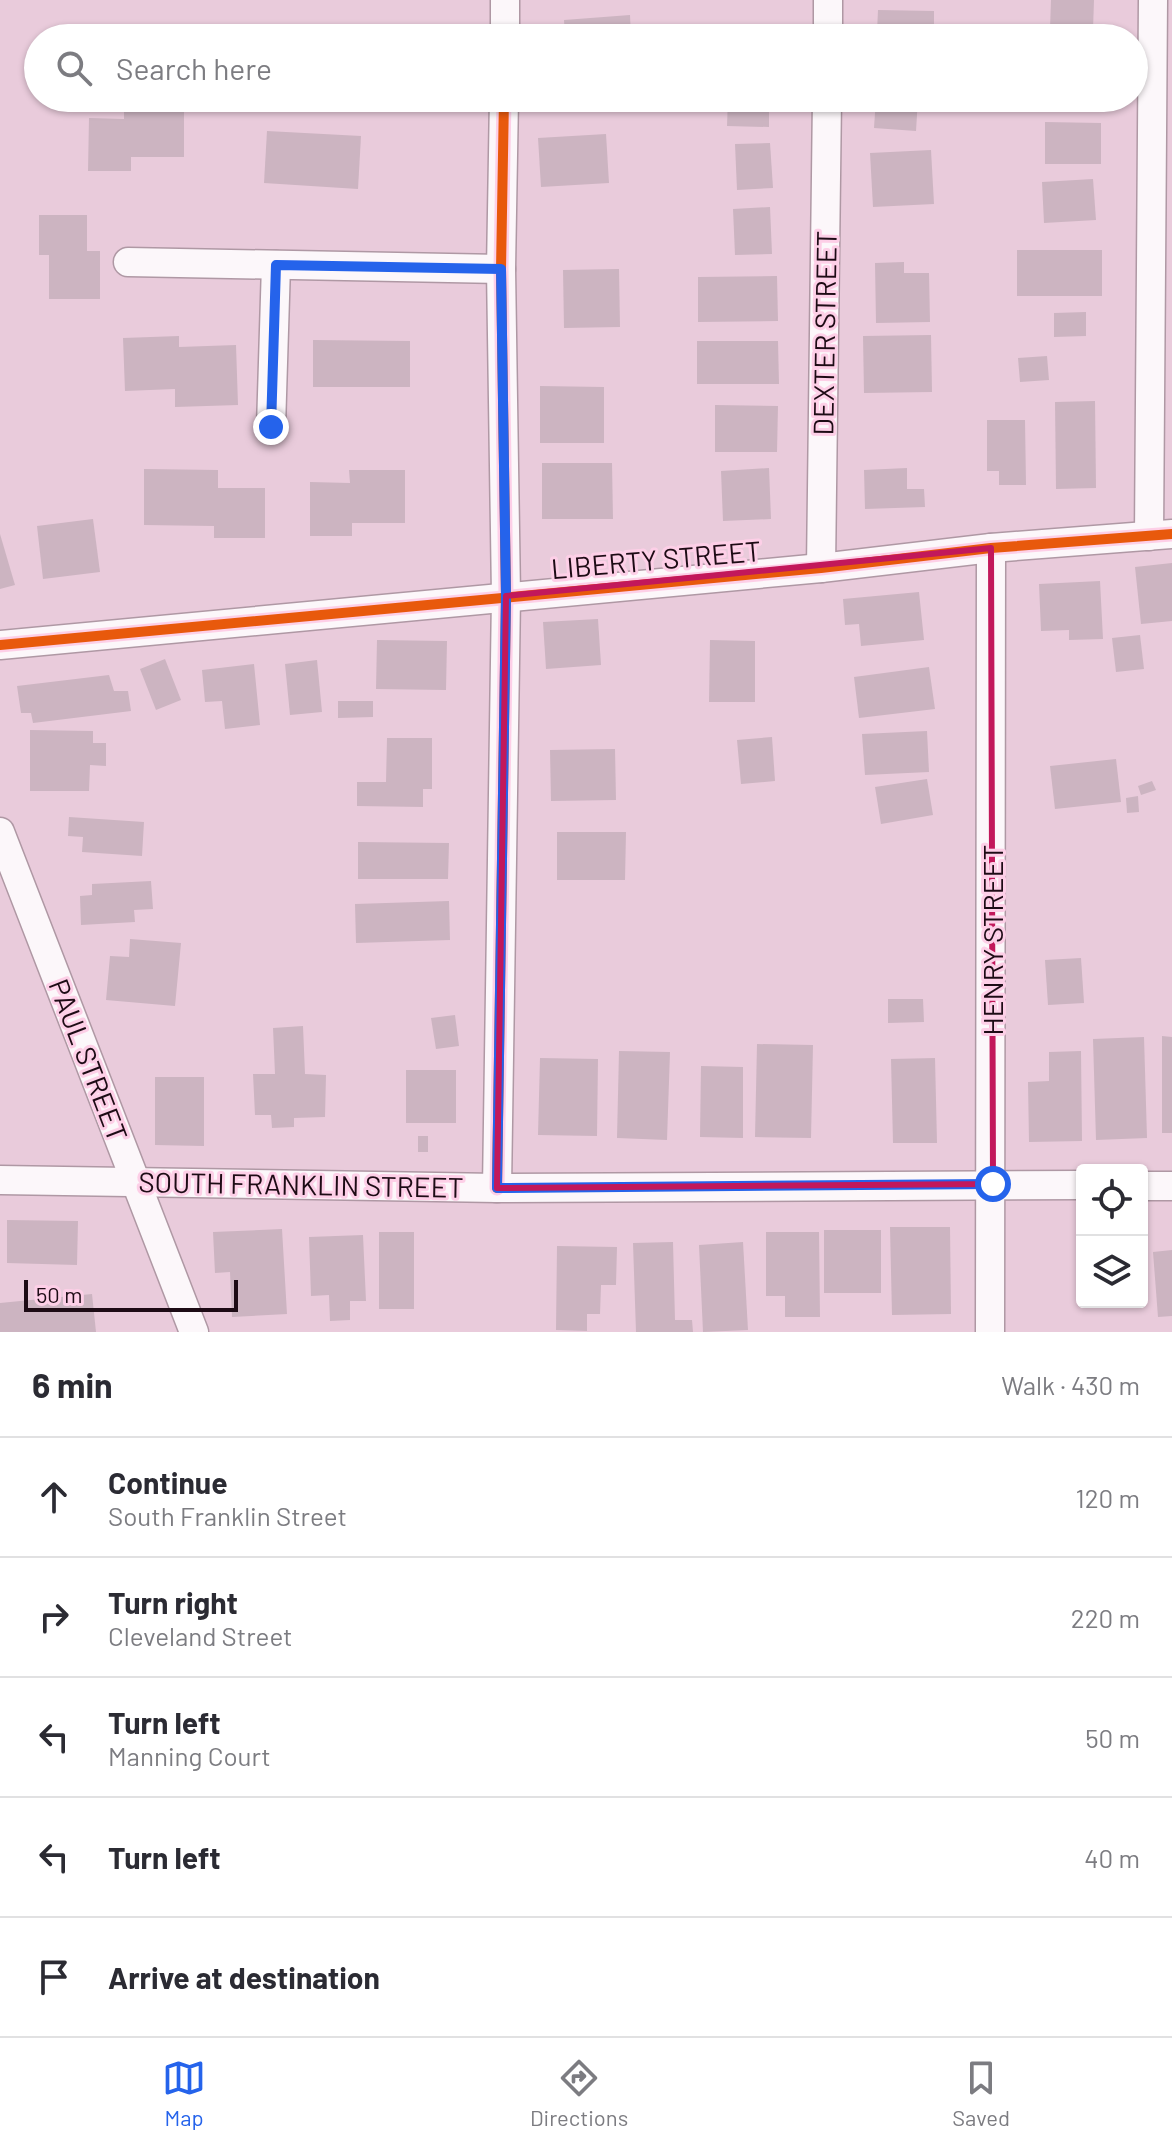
<!DOCTYPE html>
<html lang="en">
<head>
<meta charset="utf-8">
<style>
  :root { --surface:#fff; --page:#f2f2f3; --text:#2b2b33; --muted:#7c7c81; --line:#e1e1e2; --accent:#2563eb }
  body { margin:0; font-family:Barlow,sans-serif; background:var(--page); color:var(--text) }
  .controls { position:absolute; right:24px; bottom:24px; display:grid; overflow:hidden; border-radius:8px; box-shadow:0 2px 6px #0004 }
  .controls button { width:72px; height:72px; display:grid; place-items:center; padding:0; border:0; border-bottom:2px solid var(--line); background:var(--surface); color:var(--text); font:40px sans-serif }
  .scale { position:absolute; left:24px; bottom:20px; width:214px; box-sizing:border-box; padding-left:8px; border:4px solid #1d0b15; border-top:0; font-size:22px; line-height:28px; white-space:nowrap; color:#1d0b15; -webkit-text-stroke:6px #fdcfe7; paint-order:stroke }
  .stop { position:absolute; width:24px; height:24px; margin:-18px; border:6px solid #2563eb; border-radius:50%; background:#fff }
  .stop.end { background:#2563eb; border-color:#fff; box-shadow:0 2px 8px #0008 }
  .list { margin:0; padding:0; list-style:none }
  h2 { display:flex; justify-content:space-between; align-items:center; height:104px; margin:0; padding:0 32px; font-size:34px }
  h2 small { font-size:26px; font-weight:400; color:var(--muted) }
  .list li { display:grid; grid-template-columns:52px 1fr auto; gap:24px; align-items:center; box-sizing:border-box; height:120px; padding:0 32px; border-top:2px solid var(--line) }
  .list b { display:block; font-size:30px; white-space:nowrap }
  .list p { margin:0; font-size:26px; white-space:nowrap; color:var(--muted) }
  .list em { font-size:26px; font-style:normal; color:var(--muted) }
  .icon { flex:none; width:44px; height:44px; fill:none; stroke:currentColor; stroke-width:2; stroke-linecap:round; stroke-linejoin:round }
  .map { position:relative; flex:none; width:1172px; height:1332px; overflow:hidden }
  .search { position:absolute; background:var(--surface); box-shadow:0 2px 6px #0004; left:24px; right:24px; top:24px; height:88px; display:flex; align-items:center; gap:20px; box-sizing:border-box; padding:0 28px; border-radius:44px; color:var(--muted); font-size:30px }
  .sheet { height:704px; background:var(--surface) }
  nav { display:flex; justify-content:space-around; align-items:center; box-sizing:border-box; height:112px; border-top:2px solid var(--line); background:var(--surface); font-size:22px; color:var(--muted) }
  nav a { display:grid; justify-items:center; gap:4px }
  nav .on { color:var(--accent) }
  .map>svg:first-child { display:block }
  .building { fill:#ccb4c1 }
  .lines { fill:none; stroke-linecap:round; stroke-linejoin:round }
  .minor-casing { stroke:#af98a4; stroke-width:31 }
  .minor { stroke:#fcf7fa; stroke-width:28 }
  .cycleway-casing { stroke:#fdcfe7; stroke-width:15 }
  .cycleway { stroke:#e8590c; stroke-width:10 }
  .route { stroke:#2563eb; stroke-width:10 }
  .marked { fill:none; stroke:#c2185b; stroke-width:6; stroke-linejoin:round }
  .labels { text-anchor:middle; dominant-baseline:central; stroke-width:6; stroke-linejoin:round; paint-order:stroke }
  .street-label { font-size:28px; fill:#1d0b15; stroke:#fdcfe7 }
</style>
</head>
<body>
<div class="map">
<svg width="1172" height="1332" viewBox="0 0 1172 1332">
  <rect width="100%" height="100%" fill="#e9cbdb"/>
  <g class="building">
    <path d="M 1051,0 L 1094,0 L 1093,30 L 1050,29 Z"/>
    <path d="M 878,10 L 934,11 L 934,38 L 865,38 L 865,31 L 877,32 Z"/>
    <path d="M 630,15 L 631,38 L 565,38 L 564,20 Z"/>
    <path d="M 429,25 L 429,38 L 375,38 L 375,26 Z"/>
    <path d="M 728,98 L 769,98 L 769,127 L 727,126 Z"/>
    <path d="M 876,98 L 918,98 L 916,131 L 874,128 Z"/>
    <path d="M 124,104 L 184,105 L 184,157 L 131,157 L 131,171 L 88,171 L 89,118 L 124,119 Z"/>
    <path d="M 1045,122 L 1101,123 L 1101,164 L 1045,164 Z"/>
    <path d="M 267,131 L 361,136 L 358,189 L 264,183 Z"/>
    <path d="M 606,134 L 609,183 L 541,187 L 538,138 Z"/>
    <path d="M 770,143 L 773,188 L 737,190 L 735,144 Z"/>
    <path d="M 931,150 L 934,204 L 873,207 L 870,153 Z"/>
    <path d="M 1093,179 L 1096,220 L 1044,223 L 1042,182 Z"/>
    <path d="M 770,207 L 772,254 L 735,255 L 733,209 Z"/>
    <path d="M 39,215 L 87,215 L 87,251 L 100,251 L 100,299 L 49,299 L 49,255 L 39,255 Z"/>
    <rect x="1017" y="250" width="85" height="46"/>
    <path d="M 904,262 L 904,273 L 929,273 L 930,322 L 876,323 L 875,263 Z"/>
    <path d="M 619,269 L 620,327 L 564,328 L 563,270 Z"/>
    <path d="M 777,276 L 778,321 L 698,322 L 698,277 Z"/>
    <path d="M 1086,312 L 1086,336 L 1054,337 L 1054,313 Z"/>
    <path d="M 931,335 L 932,392 L 864,393 L 863,336 Z"/>
    <path d="M 179,336 L 179,347 L 236,345 L 238,405 L 175,407 L 175,389 L 125,391 L 123,338 Z"/>
    <path d="M 313,340 L 410,341 L 410,387 L 313,387 Z"/>
    <path d="M 697,341 L 778,341 L 779,384 L 697,384 Z"/>
    <path d="M 1047,356 L 1049,380 L 1020,382 L 1018,358 Z"/>
    <path d="M 540,386 L 604,387 L 604,443 L 540,443 Z"/>
    <path d="M 1095,401 L 1096,488 L 1056,489 L 1055,402 Z"/>
    <path d="M 715,405 L 778,406 L 777,452 L 715,452 Z"/>
    <path d="M 987,420 L 1025,420 L 1026,485 L 999,485 L 999,471 L 987,471 Z"/>
    <path d="M 542,463 L 612,463 L 613,519 L 542,519 Z"/>
    <path d="M 769,468 L 771,519 L 723,521 L 721,471 Z"/>
    <path d="M 907,468 L 907,489 L 924,489 L 925,507 L 865,509 L 864,470 Z"/>
    <path d="M 144,469 L 218,470 L 218,488 L 265,488 L 265,538 L 214,538 L 214,526 L 144,525 Z"/>
    <path d="M 349,470 L 405,470 L 405,523 L 352,523 L 352,536 L 310,536 L 310,482 L 350,483 Z"/>
    <path d="M 93,519 L 100,572 L 43,579 L 37,526 Z"/>
    <path d="M 0,534 L 15,585 L 0,589 Z"/>
    <path d="M 1172,563 L 1172,621 L 1141,624 L 1135,567 Z"/>
    <path d="M 1100,581 L 1103,639 L 1069,640 L 1069,630 L 1041,631 L 1039,584 Z"/>
    <path d="M 919,592 L 924,640 L 861,646 L 859,624 L 845,625 L 843,599 Z"/>
    <path d="M 598,619 L 601,665 L 546,669 L 543,622 Z"/>
    <path d="M 1140,635 L 1144,669 L 1116,672 L 1112,638 Z"/>
    <path d="M 377,640 L 447,641 L 446,690 L 376,689 Z"/>
    <path d="M 710,640 L 755,641 L 755,702 L 709,702 Z"/>
    <path d="M 165,659 L 181,700 L 156,710 L 140,669 Z"/>
    <path d="M 317,660 L 322,712 L 290,715 L 285,664 Z"/>
    <path d="M 254,664 L 260,725 L 225,729 L 222,701 L 205,702 L 202,670 Z"/>
    <path d="M 929,667 L 935,709 L 859,718 L 854,677 Z"/>
    <path d="M 109,675 L 114,691 L 128,691 L 131,711 L 33,723 L 31,713 L 21,713 L 17,686 Z"/>
    <path d="M 338,701 L 373,701 L 373,717 L 338,718 Z"/>
    <path d="M 30,730 L 93,731 L 93,743 L 106,743 L 106,766 L 90,765 L 89,791 L 30,791 Z"/>
    <path d="M 927,731 L 929,772 L 865,775 L 862,734 Z"/>
    <path d="M 772,737 L 775,781 L 741,784 L 737,740 Z"/>
    <path d="M 387,738 L 432,738 L 432,789 L 423,789 L 423,807 L 357,806 L 357,782 L 386,782 Z"/>
    <path d="M 615,749 L 616,800 L 551,801 L 550,750 Z"/>
    <path d="M 1116,759 L 1121,802 L 1055,809 L 1050,766 Z"/>
    <path d="M 927,779 L 933,815 L 881,824 L 875,787 Z"/>
    <path d="M 1152,781 L 1156,790 L 1141,795 L 1138,786 Z"/>
    <path d="M 1138,796 L 1139,812 L 1127,813 L 1126,798 Z"/>
    <path d="M 69,817 L 144,822 L 142,856 L 82,852 L 83,837 L 68,836 Z"/>
    <path d="M 557,832 L 626,832 L 625,880 L 557,880 Z"/>
    <path d="M 358,842 L 449,843 L 448,879 L 358,879 Z"/>
    <path d="M 151,881 L 153,909 L 134,910 L 135,922 L 81,925 L 80,896 L 92,895 L 92,884 Z"/>
    <path d="M 449,901 L 450,940 L 356,943 L 355,904 Z"/>
    <path d="M 130,939 L 181,943 L 175,1006 L 106,1000 L 110,956 L 129,957 Z"/>
    <path d="M 1081,958 L 1084,1003 L 1048,1005 L 1045,960 Z"/>
    <path d="M 888,999 L 923,999 L 924,1022 L 888,1023 Z"/>
    <path d="M 455,1015 L 459,1046 L 436,1049 L 431,1018 Z"/>
    <path d="M 303,1026 L 305,1074 L 326,1075 L 325,1117 L 294,1118 L 294,1127 L 272,1128 L 271,1115 L 255,1115 L 253,1074 L 275,1074 L 273,1028 Z"/>
    <path d="M 1162,1036 L 1172,1037 L 1172,1133 L 1162,1133 Z"/>
    <path d="M 1144,1037 L 1147,1138 L 1096,1140 L 1093,1039 Z"/>
    <path d="M 757,1044 L 813,1045 L 811,1138 L 755,1137 Z"/>
    <path d="M 619,1051 L 670,1052 L 667,1140 L 617,1138 Z"/>
    <path d="M 1081,1051 L 1082,1141 L 1029,1142 L 1028,1082 L 1049,1081 L 1049,1052 Z"/>
    <path d="M 540,1058 L 598,1059 L 597,1136 L 538,1135 Z"/>
    <path d="M 935,1058 L 937,1143 L 893,1143 L 891,1059 Z"/>
    <path d="M 701,1066 L 743,1067 L 743,1138 L 700,1137 Z"/>
    <rect x="406" y="1070" width="50" height="53"/>
    <path d="M 155,1077 L 204,1077 L 204,1146 L 155,1145 Z"/>
    <rect x="418" y="1136" width="10" height="16"/>
    <path d="M 7,1220 L 78,1221 L 77,1265 L 7,1263 Z"/>
    <path d="M 890,1227 L 950,1227 L 951,1314 L 892,1315 Z"/>
    <path d="M 282,1229 L 287,1314 L 232,1317 L 230,1272 L 215,1273 L 213,1232 Z"/>
    <rect x="824" y="1230" width="57" height="63"/>
    <rect x="379" y="1232" width="35" height="77"/>
    <path d="M 766,1232 L 819,1232 L 820,1317 L 785,1317 L 785,1296 L 766,1296 Z"/>
    <path d="M 363,1235 L 366,1301 L 350,1301 L 350,1320 L 330,1321 L 329,1295 L 311,1296 L 309,1237 Z"/>
    <path d="M 673,1242 L 675,1320 L 692,1320 L 693,1332 L 636,1332 L 633,1243 Z"/>
    <path d="M 743,1242 L 748,1330 L 703,1332 L 699,1245 Z"/>
    <path d="M 557,1246 L 617,1247 L 616,1285 L 601,1285 L 600,1314 L 587,1314 L 587,1331 L 556,1330 Z"/>
    <path d="M 1172,1250 L 1172,1316 L 1158,1317 L 1153,1252 Z"/>
    <path d="M 92,1294 L 96,1332 L 0,1332 L 0,1303 Z"/>
  </g>
  <g class="lines">
    <g class="minor-casing">
      <g id="minor">
        <path d="M 505,38 L 505,0"/>
        <path d="M 828,38 L 828,0"/>
        <path d="M 128,262 L 501,269"/>
        <path d="M 271,427 L 276,265"/>
        <path d="M 1149,536 L 1153,0"/>
        <path d="M 821,568 L 827,98"/>
        <path d="M 0,645 L 821,568 L 991,548 L 1172,534"/>
        <path d="M 0,832 L 194,1332"/>
        <path d="M 0,1180 L 497,1188 L 1082,1185"/>
        <path d="M 1142,1186 L 1172,1186"/>
        <path d="M 497,1188 L 506,596 L 501,269 L 504,98"/>
        <path d="M 990,1332 L 991,548"/>
      </g>
    </g>
    <use href="#minor" class="minor"/>
    <g class="cycleway-casing">
      <g id="cycleway">
        <path d="M 0,645 L 821,568 L 991,548 L 1172,534"/>
        <path d="M 497,1188 L 506,596 L 501,269 L 504,98"/>
      </g>
    </g>
    <use href="#cycleway" class="cycleway"/>
  </g>
  <g class="lines">
    <path class="route" d="M 271,427 L 276,265 L 501,269 L 506,596 L 497,1188 L 993,1184"/>
  </g>
  <path class="marked" d="M 991,548 L 993,1184 L 497,1188 L 506,596 Z"/>
  <g class="labels">
    <g class="street-label">
      <text transform="translate(824 333) rotate(-89)">DEXTER STREET</text>
      <text transform="translate(656 559) rotate(-5)">LIBERTY STREET</text>
      <text transform="translate(992 940) rotate(-90)">HENRY STREET</text>
      <text transform="translate(89 1060) rotate(69)">PAUL STREET</text>
      <text transform="translate(301 1184) rotate(1)">SOUTH FRANKLIN STREET</text>
    </g>
  </g>
</svg>
<div class="controls">
<button><svg class="icon" aria-label="locate" viewBox="0 0 24 24"><circle cx="12" cy="12" r="6"/><path d="M12 2v4M12 18v4M2 12h4M18 12h4"/></svg></button>
<button><svg class="icon" aria-label="layers" viewBox="0 0 24 24"><path d="M12 4l9 5-9 5-9-5zM3 14l9 5 9-5"/></svg></button>
</div>
<div class="scale">50 m</div>
<div class="stop" style="left:993px;top:1184px"></div>
<div class="stop end" style="left:271px;top:427px"></div>
<div class="search"><svg class="icon" aria-label="search" viewBox="0 0 24 24"><circle cx="10" cy="10" r="6"/><path d="M15 15l6 6"/></svg>Search here</div>
</div>
<section class="sheet">
<h2>6 min<small>Walk · 430 m</small></h2>
<ul class="list">
<li><svg class="icon" aria-label="ahead" viewBox="0 0 24 24"><path d="M12 20V5M6 11l6-6 6 6"/></svg><div><b>Continue</b><p>South Franklin Street</p></div><em>120 m</em></li>
<li><svg class="icon" aria-label="right" viewBox="0 0 24 24"><path d="M7 20v-9h11M14 6l5 5-5 5"/></svg><div><b>Turn right</b><p>Cleveland Street</p></div><em>220 m</em></li>
<li><svg class="icon" aria-label="left" viewBox="0 0 24 24"><path d="M17 20v-9H6M10 6l-5 5 5 5"/></svg><div><b>Turn left</b><p>Manning Court</p></div><em>50 m</em></li>
<li><svg class="icon" aria-label="left" viewBox="0 0 24 24"><path d="M17 20v-9H6M10 6l-5 5 5 5"/></svg><div><b>Turn left</b></div><em>40 m</em></li>
<li><svg class="icon" aria-label="arrive" viewBox="0 0 24 24"><path d="M6 21V4h12l-3 4 3 4H6"/></svg><div><b>Arrive at destination</b></div></li>
</ul>
</section>
<nav>
<a class="on"><svg class="icon" aria-label="map" viewBox="0 0 24 24"><path d="M3 6l6-2 6 2 6-2v14l-6 2-6-2-6 2zM9 4v14M15 6v14"/></svg>Map</a>
<a><svg class="icon" aria-label="directions" viewBox="0 0 24 24"><path d="M12 3l9 9-9 9-9-9zM9 14v-3h6M13 9l2 2-2 2"/></svg>Directions</a>
<a><svg class="icon" aria-label="saved" viewBox="0 0 24 24"><path d="M7 4h10v16l-5-4-5 4z"/></svg>Saved</a>
</nav>
</body>
</html>
